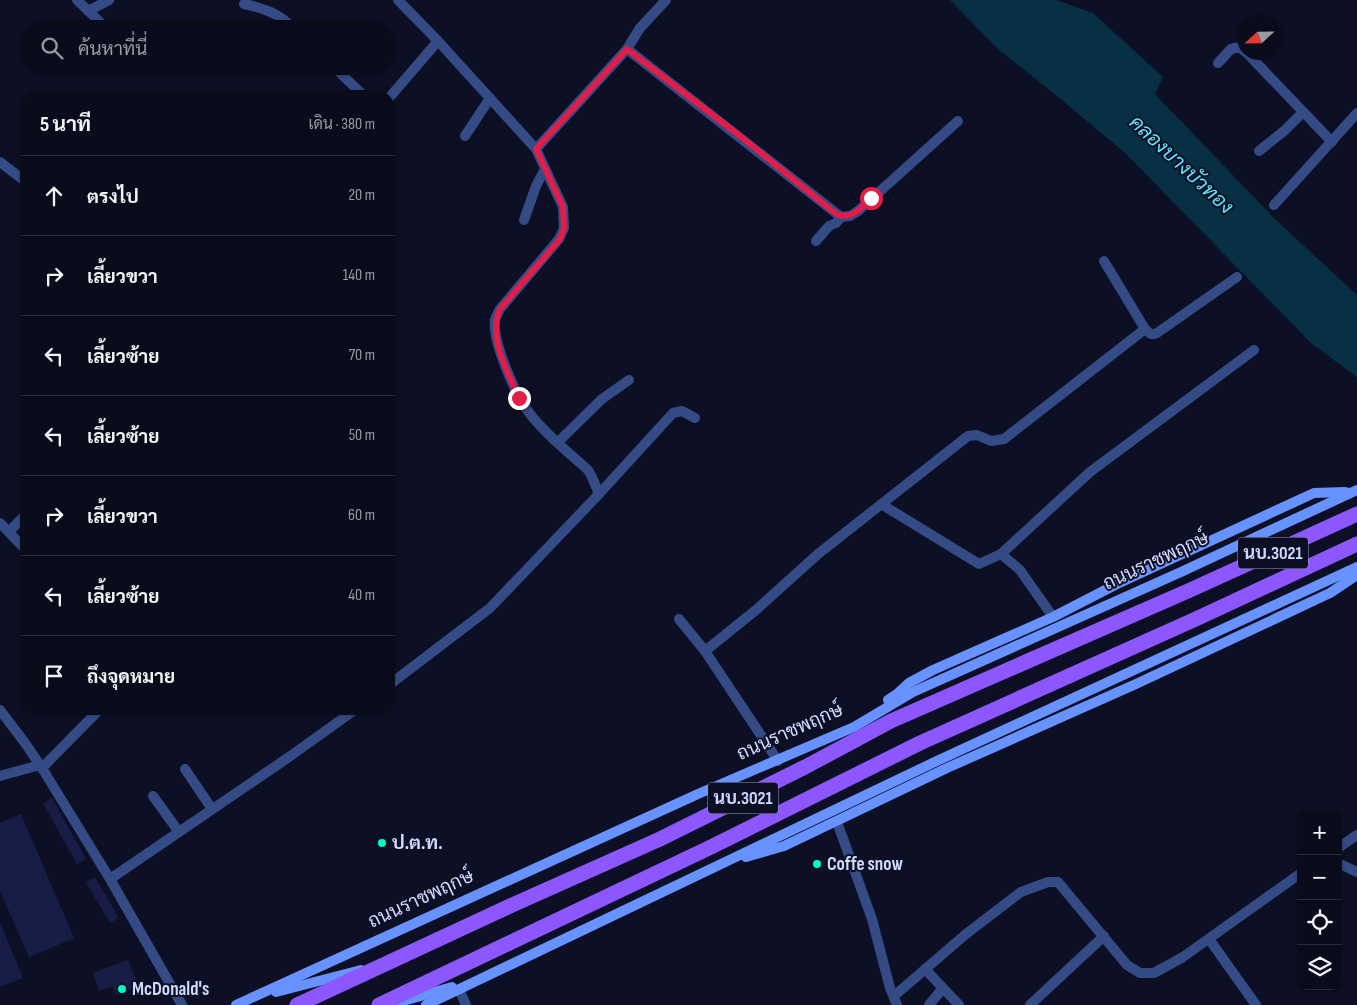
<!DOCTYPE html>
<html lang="th">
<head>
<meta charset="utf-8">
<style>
  :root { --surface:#0a0c1c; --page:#181a29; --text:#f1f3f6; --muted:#999ba3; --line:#2a2c3b }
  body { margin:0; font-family:"Sofia Sans Condensed",Sarabun,sans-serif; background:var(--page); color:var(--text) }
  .controls { position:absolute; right:15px; bottom:15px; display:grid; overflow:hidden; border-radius:10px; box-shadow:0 1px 4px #0004 }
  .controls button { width:45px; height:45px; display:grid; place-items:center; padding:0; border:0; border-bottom:1px solid var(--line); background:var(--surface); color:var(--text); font:25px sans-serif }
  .compass { position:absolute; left:1237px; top:15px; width:45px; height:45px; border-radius:50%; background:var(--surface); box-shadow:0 1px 4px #0004; rotate:248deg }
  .stop { position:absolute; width:15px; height:15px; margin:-11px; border:4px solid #e11d48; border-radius:50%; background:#fff }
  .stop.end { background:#e11d48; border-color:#fff; box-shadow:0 1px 5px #0008 }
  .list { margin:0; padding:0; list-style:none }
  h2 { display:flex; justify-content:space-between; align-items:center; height:65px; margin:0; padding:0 20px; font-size:21px }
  h2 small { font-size:16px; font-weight:400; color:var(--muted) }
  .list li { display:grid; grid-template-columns:32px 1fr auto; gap:15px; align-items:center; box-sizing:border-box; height:80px; padding:0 20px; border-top:1px solid var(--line) }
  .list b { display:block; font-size:19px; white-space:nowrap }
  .list em { font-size:16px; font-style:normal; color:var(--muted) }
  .icon { flex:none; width:28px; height:28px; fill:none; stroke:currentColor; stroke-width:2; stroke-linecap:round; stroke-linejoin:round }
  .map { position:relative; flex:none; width:1357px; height:1005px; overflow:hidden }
  .search { position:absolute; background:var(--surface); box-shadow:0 1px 4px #0004; left:20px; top:20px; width:375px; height:55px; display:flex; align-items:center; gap:12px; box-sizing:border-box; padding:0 18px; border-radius:28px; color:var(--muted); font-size:19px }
  .panel { position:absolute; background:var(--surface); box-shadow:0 1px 4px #0004; left:20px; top:90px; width:375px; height:625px; border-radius:20px }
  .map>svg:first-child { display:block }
  .water { fill:#073044 }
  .building { fill:#181d47 }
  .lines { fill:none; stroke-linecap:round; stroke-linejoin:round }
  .street { stroke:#354b86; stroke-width:10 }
  .secondary { stroke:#6792ff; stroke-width:10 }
  .primary { stroke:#8d57ff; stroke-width:15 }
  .route { stroke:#e11d48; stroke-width:6 }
  .poi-dot { fill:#00fbc8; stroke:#0d1025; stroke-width:2 }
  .labels { text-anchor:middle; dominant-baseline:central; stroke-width:4; stroke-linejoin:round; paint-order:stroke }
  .shield { fill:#0d1025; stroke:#969dbe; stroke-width:1 }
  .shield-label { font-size:18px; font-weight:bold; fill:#d0d9ff }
  .street-label { font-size:19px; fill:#d0d9ff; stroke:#0d1025 }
  .poi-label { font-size:19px; font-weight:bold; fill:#d0d9ff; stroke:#0d1025; text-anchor:start }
  .water-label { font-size:20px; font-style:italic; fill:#5ee6ff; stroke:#0d1025 }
</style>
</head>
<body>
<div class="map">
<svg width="1357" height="1005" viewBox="0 0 1357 1005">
  <rect width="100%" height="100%" fill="#0d1025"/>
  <path class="water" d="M 950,0 L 1056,0 L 1093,13 L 1163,77 L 1155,94 L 1275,219 L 1357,295 L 1357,377 L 1312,344 L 1124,152 L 1051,91 L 999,50 Z"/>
  <g class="building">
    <path d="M 52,798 L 86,859 L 77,864 L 43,803 Z"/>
    <path d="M 21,814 L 74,938 L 29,957 L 0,891 L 0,823 Z"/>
    <path d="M 95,877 L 119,918 L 110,923 L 86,882 Z"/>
    <path d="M 0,923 L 23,978 L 0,987 Z"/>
    <path d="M 128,960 L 138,986 L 116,995 L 113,986 L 99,991 L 93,973 Z"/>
  </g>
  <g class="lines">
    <g class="street">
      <path d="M 77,0 L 105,27"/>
      <path d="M 244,4 C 264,8 280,14 294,29"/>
      <path d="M 88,11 L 109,0"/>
      <path d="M 627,49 L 841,217 L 850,216 L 858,211 L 958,121"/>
      <path d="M 1246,52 L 1332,142"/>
      <path d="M 1218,63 L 1231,49 L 1240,47 L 1244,51"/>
      <path d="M 333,66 L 364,96"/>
      <path d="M 389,98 L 438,41"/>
      <path d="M 465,136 L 490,98"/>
      <path d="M 536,149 L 627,49 L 640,28 L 666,0"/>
      <path d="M 1259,151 L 1284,131 L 1302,113"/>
      <path d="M 0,162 L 26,182"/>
      <path d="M 1274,205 L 1357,113"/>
      <path d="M 524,220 L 536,186 L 545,169"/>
      <path d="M 816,241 L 829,226 L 836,223 L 841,217"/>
      <path d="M 1104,261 L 1145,329"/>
      <path d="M 558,442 L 602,399 L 629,380"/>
      <path d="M 599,494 L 673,413 L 682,411 L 695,418"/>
      <path d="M 881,504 L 979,564 L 1001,554 L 1020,570 L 1053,617"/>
      <path d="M 0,523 L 26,550"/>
      <path d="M 9,532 L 26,514"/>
      <path d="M 1001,554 L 1090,472 L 1254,350"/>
      <path d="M 389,611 L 390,612"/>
      <path d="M 679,619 L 705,651"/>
      <path d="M 389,685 L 490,608 L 599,494 L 592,477 L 588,470 C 568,452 543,432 527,410 C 515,393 492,341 495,320 C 496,316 498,313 500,309 L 559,239 L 564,228 L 563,207 L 536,149 L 438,41 L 398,0"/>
      <path d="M 100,709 L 42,768 L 110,879 L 182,1005"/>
      <path d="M 0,710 L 25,743 L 42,768"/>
      <path d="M 778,761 L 705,651 L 756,610 L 818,554 L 968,436 L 977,435 L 991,441 L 1004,439 L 1145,329 C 1149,333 1151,336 1157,333 L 1237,277"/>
      <path d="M 185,769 L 212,809"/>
      <path d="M 0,776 L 40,765"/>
      <path d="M 153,796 L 179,832"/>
      <path d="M 837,822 L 872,919 L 890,988 L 897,1005"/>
      <path d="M 1338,848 L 1357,835"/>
      <path d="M 1338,863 L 1357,872"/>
      <path d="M 110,879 L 289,757 L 356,709"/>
      <path d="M 1209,939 L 1256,1005"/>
      <path d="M 925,969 L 959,1005"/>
      <path d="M 459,989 L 466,1005"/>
      <path d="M 894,996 L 966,934 L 1021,892 L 1048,882 L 1058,882 L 1127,965 L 1140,973 L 1154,973 L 1183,957 L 1301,873"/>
      <path d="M 929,1005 L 943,988"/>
      <path d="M 1030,1005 L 1104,936"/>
    </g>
    <g class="secondary">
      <path d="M 888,700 L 897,694 L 909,683 L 933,670 L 1053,617 L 1117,584 L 1314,493 L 1344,492 L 1349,493"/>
      <path d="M 746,857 L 784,846 L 947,768 L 1136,684 L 1330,593 L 1357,575"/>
      <path d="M 276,992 L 361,970"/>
      <path d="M 396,1003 L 452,987"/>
      <path d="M 236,1005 L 698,794 L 854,727 L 913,692 L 1181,572 L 1357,490"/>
      <path d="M 426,1005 L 939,760 L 1357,567"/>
    </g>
    <g class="primary">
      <path d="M 297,1005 L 510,906 L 660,839 L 805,767 L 891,721 L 1188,591 L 1357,514"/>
      <path d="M 379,1005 L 711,847 L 920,743 L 1198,618 L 1357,544"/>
    </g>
  </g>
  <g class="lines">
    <path class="route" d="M 519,398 C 508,372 487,337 500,309 L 560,239 L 564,228 L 563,207 L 536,149 L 627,49 L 740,136 L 835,213 C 850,222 861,208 871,198"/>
  </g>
  <g class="poi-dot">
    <circle cx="382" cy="843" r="5"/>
    <circle cx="817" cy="864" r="5"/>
    <circle cx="122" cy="989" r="5"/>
  </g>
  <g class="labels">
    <g class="shield">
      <rect x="1238" y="537.5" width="70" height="31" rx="4"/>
      <rect x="708" y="782.5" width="70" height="31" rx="4"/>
    </g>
    <g class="shield-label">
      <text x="1273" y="553">นบ.3021</text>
      <text x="743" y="798">นบ.3021</text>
    </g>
    <g class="street-label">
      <text transform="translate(1156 561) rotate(-25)">ถนนราชพฤกษ์</text>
      <text transform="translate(790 732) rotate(-24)">ถนนราชพฤกษ์</text>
      <text transform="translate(421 899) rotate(-25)">ถนนราชพฤกษ์</text>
    </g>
    <g class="poi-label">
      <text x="392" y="843">ป.ต.ท.</text>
      <text x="827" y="864">Coffe snow</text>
      <text x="132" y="989">McDonald's</text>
    </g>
    <g class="water-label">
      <text transform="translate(1181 165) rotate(43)">คลองบางบัวทอง</text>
    </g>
  </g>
</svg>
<div class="controls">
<button>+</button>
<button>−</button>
<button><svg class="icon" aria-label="locate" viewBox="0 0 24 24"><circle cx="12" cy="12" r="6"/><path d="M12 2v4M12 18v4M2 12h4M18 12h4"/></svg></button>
<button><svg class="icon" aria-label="layers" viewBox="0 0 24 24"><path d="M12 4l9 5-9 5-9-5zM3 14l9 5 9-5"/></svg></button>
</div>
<svg class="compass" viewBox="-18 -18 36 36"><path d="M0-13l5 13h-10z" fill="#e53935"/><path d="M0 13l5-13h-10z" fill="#999ba3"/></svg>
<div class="stop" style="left:871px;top:198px"></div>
<div class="stop end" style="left:519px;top:398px"></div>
<div class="search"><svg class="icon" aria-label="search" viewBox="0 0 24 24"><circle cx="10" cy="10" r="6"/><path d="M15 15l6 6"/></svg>ค้นหาที่นี่</div>
<section class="panel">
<h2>5 นาที<small>เดิน · 380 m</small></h2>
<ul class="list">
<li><svg class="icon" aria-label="ahead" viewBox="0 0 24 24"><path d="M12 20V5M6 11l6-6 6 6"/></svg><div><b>ตรงไป</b></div><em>20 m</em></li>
<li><svg class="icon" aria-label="right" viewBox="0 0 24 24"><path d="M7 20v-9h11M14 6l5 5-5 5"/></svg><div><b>เลี้ยวขวา</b></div><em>140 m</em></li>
<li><svg class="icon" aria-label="left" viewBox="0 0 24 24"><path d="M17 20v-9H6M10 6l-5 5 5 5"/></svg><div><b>เลี้ยวซ้าย</b></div><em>70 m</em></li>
<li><svg class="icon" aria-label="left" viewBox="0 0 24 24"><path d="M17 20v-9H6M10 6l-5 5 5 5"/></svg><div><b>เลี้ยวซ้าย</b></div><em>50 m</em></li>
<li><svg class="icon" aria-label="right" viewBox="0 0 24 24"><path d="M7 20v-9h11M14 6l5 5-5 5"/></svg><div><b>เลี้ยวขวา</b></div><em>60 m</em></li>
<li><svg class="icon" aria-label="left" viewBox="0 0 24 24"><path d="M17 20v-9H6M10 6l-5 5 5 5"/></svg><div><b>เลี้ยวซ้าย</b></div><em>40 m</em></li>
<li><svg class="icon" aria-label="arrive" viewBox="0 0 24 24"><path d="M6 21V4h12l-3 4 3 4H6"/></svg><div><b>ถึงจุดหมาย</b></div></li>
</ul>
</section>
</div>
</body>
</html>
